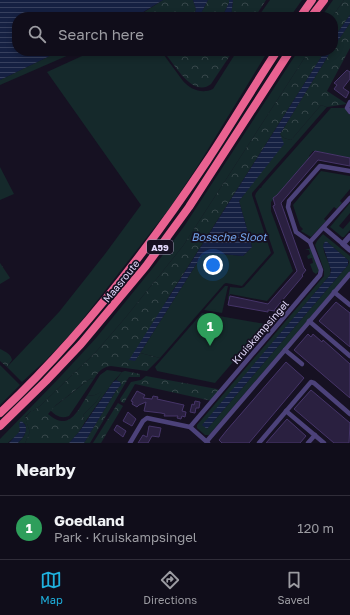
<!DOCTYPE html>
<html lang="en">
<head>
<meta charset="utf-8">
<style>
  :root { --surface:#100d1a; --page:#191623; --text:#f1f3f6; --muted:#9c9ca2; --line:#302d39; --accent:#1fb1de }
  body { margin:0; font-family:"Golos Text",sans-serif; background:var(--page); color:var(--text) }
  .you { position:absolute; left:213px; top:265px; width:14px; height:14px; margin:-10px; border:3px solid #fff; border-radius:50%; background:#1a73e8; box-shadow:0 0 0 6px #1a73e833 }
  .badge { display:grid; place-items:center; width:26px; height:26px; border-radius:50%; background:var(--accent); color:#fff; font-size:13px; font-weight:700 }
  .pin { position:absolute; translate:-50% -33px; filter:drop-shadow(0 1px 2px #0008) }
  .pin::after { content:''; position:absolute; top:21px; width:14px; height:12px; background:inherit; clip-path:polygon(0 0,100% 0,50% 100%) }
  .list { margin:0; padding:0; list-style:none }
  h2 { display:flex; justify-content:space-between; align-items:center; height:52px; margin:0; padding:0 16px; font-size:17px }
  h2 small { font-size:13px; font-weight:400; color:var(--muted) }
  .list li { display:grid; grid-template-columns:26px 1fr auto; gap:12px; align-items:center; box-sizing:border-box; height:64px; padding:0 16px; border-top:1px solid var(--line) }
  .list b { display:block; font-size:15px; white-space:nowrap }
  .list p { margin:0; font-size:13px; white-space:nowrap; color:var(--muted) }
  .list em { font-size:13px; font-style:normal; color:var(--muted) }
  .icon { flex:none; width:22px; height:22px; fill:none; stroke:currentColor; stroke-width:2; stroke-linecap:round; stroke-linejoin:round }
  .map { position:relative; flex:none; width:350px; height:443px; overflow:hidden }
  .search { position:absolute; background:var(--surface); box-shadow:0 2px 6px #0003; left:12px; right:12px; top:12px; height:44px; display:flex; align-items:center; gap:10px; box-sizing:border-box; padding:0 14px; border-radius:16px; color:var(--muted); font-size:15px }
  .sheet { height:116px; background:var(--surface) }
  nav { display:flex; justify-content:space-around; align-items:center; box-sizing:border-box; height:56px; border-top:1px solid var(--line); background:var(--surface); font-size:11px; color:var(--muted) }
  nav a { display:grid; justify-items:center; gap:2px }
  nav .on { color:var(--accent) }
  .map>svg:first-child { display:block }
  .grass { fill:#15292b; fill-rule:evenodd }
  .forest { fill:url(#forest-crowns) }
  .park { fill:url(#park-tufts) }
  .water { fill:url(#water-rules) }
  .building { fill:#2a2040; stroke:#463569 }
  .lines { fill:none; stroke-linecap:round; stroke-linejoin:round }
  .minor { stroke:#4c427a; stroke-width:4.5 }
  .tertiary { stroke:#4c427a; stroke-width:5.5 }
  .motorway { stroke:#e96291; stroke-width:8 }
  .labels { text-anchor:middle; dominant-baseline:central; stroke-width:3.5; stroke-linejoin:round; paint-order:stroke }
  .shield { fill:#161122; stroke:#a39cb8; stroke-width:1 }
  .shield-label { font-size:9px; font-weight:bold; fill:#e0d7f9 }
  .street-label { font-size:10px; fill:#e0d7f9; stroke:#161122 }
  .water-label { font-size:11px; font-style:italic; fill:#73a4ec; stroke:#161122 }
</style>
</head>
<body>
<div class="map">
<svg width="350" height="443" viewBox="0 0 350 443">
  <defs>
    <pattern id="forest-crowns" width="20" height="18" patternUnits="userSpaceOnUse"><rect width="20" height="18" fill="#15292b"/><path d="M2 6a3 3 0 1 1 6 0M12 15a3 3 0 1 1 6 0" fill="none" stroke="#37474a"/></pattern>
    <pattern id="park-tufts" width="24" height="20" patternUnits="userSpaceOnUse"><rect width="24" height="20" fill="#15292b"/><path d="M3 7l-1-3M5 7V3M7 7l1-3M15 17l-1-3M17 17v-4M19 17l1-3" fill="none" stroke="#37474a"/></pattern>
    <pattern id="water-rules" width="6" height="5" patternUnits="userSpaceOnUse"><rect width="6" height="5" fill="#152042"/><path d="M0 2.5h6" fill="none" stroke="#37405e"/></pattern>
  </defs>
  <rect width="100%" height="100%" fill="#161122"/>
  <g class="grass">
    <path d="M 270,0 L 302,0 L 290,17 L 258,17 Z"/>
    <path d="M 333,0 L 344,0 L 332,17 L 321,17 Z"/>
    <path d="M 60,51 L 78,51 L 0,85 L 0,80 Z"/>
    <path d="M 93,51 L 161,51 L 183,81 C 191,90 202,94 213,89 L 237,51 L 268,51 L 199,164 L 169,209 L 75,329 L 46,360 L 22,382 L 7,367 L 59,312 L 105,254 L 141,205 L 47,72 Z"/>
    <path d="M 298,51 L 309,51 L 183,246 L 126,317 L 95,353 L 40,406 L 33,411 L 31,411 L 25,417 L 30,432 L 25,443 L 18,443 C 24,437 27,433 25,424 L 20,423 C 22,434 15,436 8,443 L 0,443 L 0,439 L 61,376 L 96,338 L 156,264 L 185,225 Z"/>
    <path d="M 321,105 L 327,107 L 252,193 L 252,195 L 271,253 L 242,286 L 226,283 L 224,284 L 160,358 L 140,353 L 202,255 L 211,253 L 243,256 L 252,247 L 239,201 L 254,180 L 280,134 L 284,138 L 291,140 Z"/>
    <path d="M 331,108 L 346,108 L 347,112 L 350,115 L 350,158 L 313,151 L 309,156 L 310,157 L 271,202 L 271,211 L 293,271 L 267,301 L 230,294 L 229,299 L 228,299 L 230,287 L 241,288 L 244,287 L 274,253 L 255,196 L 256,193 L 260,188 L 261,188 L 262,186 Z"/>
    <path d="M 0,167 L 14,194 L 0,200 Z"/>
    <path d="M 321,171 L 350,176 L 350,189 L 340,201 L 342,203 L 337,209 L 334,207 L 324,219 L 326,221 L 311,237 L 301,231 L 303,229 L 300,226 L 293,205 Z"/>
    <path d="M 350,203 L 350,213 L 339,226 L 343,229 L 350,221 L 350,230 L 344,237 L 342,237 L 330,227 Z"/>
    <path d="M 323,234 L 350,256 L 350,271 L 209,435 L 205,435 L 197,428 L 197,425 L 324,276 L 324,270 L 315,245 L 317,241 ZM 327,242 L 348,260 L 349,262 L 348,265 L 207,429 L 203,425 L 330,275 C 333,264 321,254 324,243 Z"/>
    <path d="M 311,248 L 319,271 L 316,274 L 313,272 L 310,264 L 313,263 L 312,258 L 308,259 L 307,256 L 310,254 L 309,250 L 305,250 Z"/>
    <path d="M 225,286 L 228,286 L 222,313 L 204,310 Z"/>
    <path d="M 202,313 L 265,324 L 265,325 L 215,383 L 157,371 L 155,367 Z"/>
    <path d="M 0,365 L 20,385 L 0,405 Z"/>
    <path d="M 107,370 L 122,372 L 113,382 L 85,422 L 83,416 L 84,414 L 96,402 L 102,392 L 95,395 L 87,396 L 100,375 Z"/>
    <path d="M 91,378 L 94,379 L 69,416 C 61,419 56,416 50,410 Z"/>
  </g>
  <g class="forest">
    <path d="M 163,0 L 193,0 L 196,9 L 194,17 L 139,17 L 138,16 Z"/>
    <path d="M 208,0 L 229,0 L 229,3 L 222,17 L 199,17 Z"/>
    <path d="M 233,0 L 266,0 L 255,17 L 231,17 Z"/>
    <path d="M 344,0 L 350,0 L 350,15 L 333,39 L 333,17 L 332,17 Z"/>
    <path d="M 350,23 L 350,48 L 327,91 L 347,104 L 327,107 L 321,105 L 291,140 L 284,138 L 280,134 L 331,51 L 333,51 L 333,48 Z"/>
    <path d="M 165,51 L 233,51 L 211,84 C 194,98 176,67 167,56 Z"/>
    <path d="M 309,51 L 325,51 L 168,298 L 135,361 L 140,353 L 160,358 L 147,371 L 111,366 C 102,367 98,372 94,379 L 91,378 L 56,405 L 48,414 C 69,432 77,412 87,396 L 95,395 L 103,391 L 96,402 L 84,414 L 83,416 L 85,422 L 79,432 L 69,443 L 25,443 L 30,432 L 25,418 L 31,411 L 33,411 L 40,406 L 95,353 L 126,317 L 183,246 Z"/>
    <path d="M 0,349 C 6,352 11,354 12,360 L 7,367 L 0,361 Z"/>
    <path d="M 125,371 L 140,374 L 140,377 L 129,377 L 90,443 L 84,443 L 117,389 L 121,385 L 120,382 L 116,380 L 122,372 Z"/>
    <path d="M 146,376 L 217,389 L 220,391 L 212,401 L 135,384 L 124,403 L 121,402 L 120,399 L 131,382 L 141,380 Z"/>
    <path d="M 118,403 L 123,406 L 101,443 L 93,443 Z"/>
  </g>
  <path class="park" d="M 0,263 L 10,278 L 0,284 Z"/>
  <g class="water">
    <path d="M 0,0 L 163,0 L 135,17 L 17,17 L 17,51 L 60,51 L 0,80 Z"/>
    <path d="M 193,0 L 208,0 L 199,17 L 194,17 L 196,9 Z"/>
    <path d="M 229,0 L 233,0 L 231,17 L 222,17 L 229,3 Z"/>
    <path d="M 350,15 L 350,23 L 333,48 L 333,39 Z"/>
    <path d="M 325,51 L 331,51 L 280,134 L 284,144 L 239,201 L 252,247 L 243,256 L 211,253 L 202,255 L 135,361 L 129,360 Z"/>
    <path d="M 326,241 L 348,260 L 348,265 L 207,429 L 202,425 L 330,275 L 331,270 L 323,246 L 324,243 Z"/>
    <path d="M 116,380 L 120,382 L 121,385 L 117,389 L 84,443 L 69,443 L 79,432 L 113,382 Z"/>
    <path d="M 21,421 C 31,427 24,437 18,443 L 9,443 L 20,431 L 19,424 Z"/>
  </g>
  <g class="building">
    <path d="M 347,70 L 350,72 L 350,79 L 343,88 L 349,92 L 346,98 L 334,89 L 337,85 L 334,83 Z"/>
    <path d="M 315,151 L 350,158 L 350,166 L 318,160 L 281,203 L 304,268 L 306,270 L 302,275 L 303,276 L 275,309 L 275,311 L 268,310 L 268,312 L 228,305 L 230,296 L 268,304 L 297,271 L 273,206 L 275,205 L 273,198 L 277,195 Z"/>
    <path d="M 336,302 L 350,313 L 350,347 L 319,321 Z"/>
    <path d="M 308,334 L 311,337 L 313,334 L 322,342 L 323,340 L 350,364 L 350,398 L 294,350 Z"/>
    <path d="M 286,362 L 304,378 L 249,443 L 222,443 L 219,440 L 227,430 Z"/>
    <path d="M 311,390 L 350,423 L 349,443 L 334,443 L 294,409 Z"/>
    <path d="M 137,391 L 145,395 L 143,398 L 152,399 L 153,396 L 158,397 L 157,399 L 184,405 L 182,411 L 186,412 L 185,417 L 182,416 L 181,419 L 177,418 L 178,416 L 164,416 L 165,414 L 161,413 L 144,411 L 146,402 L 139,405 L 137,407 L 132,404 L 133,402 L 131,401 Z"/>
    <path d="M 195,401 L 200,402 L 199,408 L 196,408 L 195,413 L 190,412 L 192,404 L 194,405 Z"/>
    <path d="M 128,412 L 136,419 L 132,426 L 123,421 Z"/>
    <path d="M 287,419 L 306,436 L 300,443 L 266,443 Z"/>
    <path d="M 117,425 L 126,431 L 123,437 L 114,430 Z"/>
    <path d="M 149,426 L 161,428 L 159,437 L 152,436 L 148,443 L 138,443 L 143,435 L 147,437 Z"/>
  </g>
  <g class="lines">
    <g class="minor">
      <path d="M 350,102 L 347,108 L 350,112"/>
      <path d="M 324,228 L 343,244"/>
      <path d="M 310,242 L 296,232 L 288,207 L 289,201 L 320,166 L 350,171"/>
      <path d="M 334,292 L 350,305"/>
      <path d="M 309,321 L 350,356"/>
      <path d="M 285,350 L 302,364"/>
      <path d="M 286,411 L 324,443"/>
      <path d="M 190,427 L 320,275 L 321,270 L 310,242 L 350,198"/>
      <path d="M 207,441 L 350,274"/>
      <path d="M 130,443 L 143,421 L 147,418 L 190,427 L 208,443"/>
      <path d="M 259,443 L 311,382 L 314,383 L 350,414"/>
      <path d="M 308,443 L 315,435"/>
    </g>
    <path class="tertiary" d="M 350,236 L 343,244 L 350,250"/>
    <g class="motorway">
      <path d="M 300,17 L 312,0"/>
      <path d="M 311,17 L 324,0"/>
      <path d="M 0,413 C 80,338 147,251 207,161 C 231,125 253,87 277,51"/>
      <path d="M 0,426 L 46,381 L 81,344 L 146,266 L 189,207 L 290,51"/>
    </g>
  </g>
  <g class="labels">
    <rect class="shield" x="147" y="240" width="26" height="14" rx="3"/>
    <g class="shield-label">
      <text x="160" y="247">A59</text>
    </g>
    <g class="street-label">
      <text transform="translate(121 281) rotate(-51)">Maasroute</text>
      <text transform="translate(260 332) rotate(-49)">Kruiskampsingel</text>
    </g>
    <g class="water-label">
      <text x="229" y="236">Bossche Sloot</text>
    </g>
  </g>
</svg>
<div class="you"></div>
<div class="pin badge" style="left:210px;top:346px;background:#2e9e5b">1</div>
<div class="search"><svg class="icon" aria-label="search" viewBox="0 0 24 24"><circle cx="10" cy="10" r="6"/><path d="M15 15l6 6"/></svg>Search here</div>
</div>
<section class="sheet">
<h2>Nearby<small></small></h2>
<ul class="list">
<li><span class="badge" style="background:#2e9e5b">1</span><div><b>Goedland</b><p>Park · Kruiskampsingel</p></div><em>120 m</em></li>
</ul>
</section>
<nav>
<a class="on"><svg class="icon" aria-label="map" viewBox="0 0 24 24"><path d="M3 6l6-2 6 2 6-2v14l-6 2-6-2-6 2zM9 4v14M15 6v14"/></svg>Map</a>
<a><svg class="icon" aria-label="directions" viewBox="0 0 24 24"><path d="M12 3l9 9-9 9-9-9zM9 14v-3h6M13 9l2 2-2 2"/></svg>Directions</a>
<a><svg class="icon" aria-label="saved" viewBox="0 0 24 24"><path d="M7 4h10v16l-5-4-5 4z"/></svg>Saved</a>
</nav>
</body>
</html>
